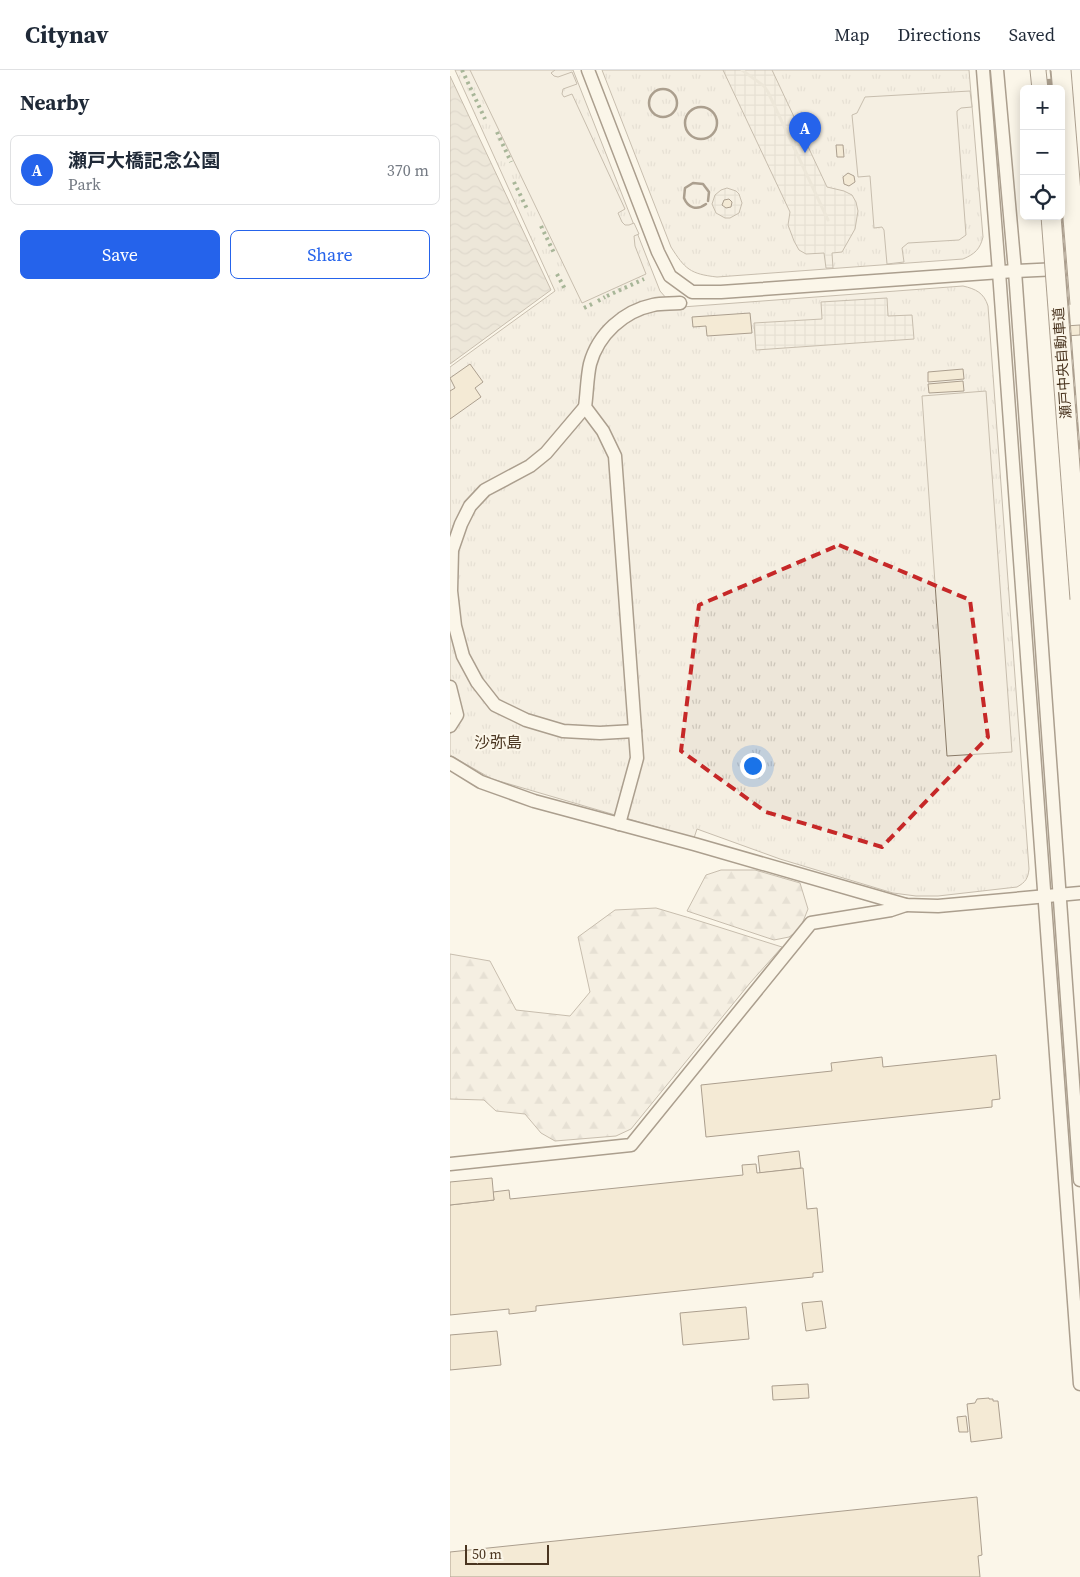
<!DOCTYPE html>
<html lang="en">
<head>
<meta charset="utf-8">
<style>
  :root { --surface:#fff; --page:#f6f6f7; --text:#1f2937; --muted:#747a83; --line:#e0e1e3; --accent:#2563eb }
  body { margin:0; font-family:"Source Serif 4","Noto Sans JP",serif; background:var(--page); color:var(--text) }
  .controls { position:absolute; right:15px; top:15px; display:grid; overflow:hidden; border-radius:8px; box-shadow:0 2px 12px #0003 }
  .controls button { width:45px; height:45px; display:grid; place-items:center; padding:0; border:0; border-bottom:1px solid var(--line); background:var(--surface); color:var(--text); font:25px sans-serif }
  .scale { position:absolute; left:15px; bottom:12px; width:84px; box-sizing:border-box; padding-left:5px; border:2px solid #4a3520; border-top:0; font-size:14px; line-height:18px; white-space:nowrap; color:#4a3520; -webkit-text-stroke:4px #fbf6e9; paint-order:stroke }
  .you { position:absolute; left:302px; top:695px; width:18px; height:18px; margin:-12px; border:4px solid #fff; border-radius:50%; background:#1a73e8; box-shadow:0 0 0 8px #1a73e833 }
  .badge { display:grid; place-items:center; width:32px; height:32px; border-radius:50%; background:var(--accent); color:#fff; font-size:16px; font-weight:700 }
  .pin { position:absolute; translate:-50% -41px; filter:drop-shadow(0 1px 2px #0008) }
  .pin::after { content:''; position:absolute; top:26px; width:18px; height:15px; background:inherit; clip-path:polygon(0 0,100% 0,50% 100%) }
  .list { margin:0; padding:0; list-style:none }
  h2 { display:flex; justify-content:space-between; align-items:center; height:65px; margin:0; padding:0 20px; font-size:21px }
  h2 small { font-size:16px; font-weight:400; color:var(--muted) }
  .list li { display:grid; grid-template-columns:32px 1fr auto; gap:15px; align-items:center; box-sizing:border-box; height:70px; margin:0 10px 10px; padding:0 10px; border:1px solid var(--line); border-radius:8px }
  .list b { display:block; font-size:19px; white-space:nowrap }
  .list p { margin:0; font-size:16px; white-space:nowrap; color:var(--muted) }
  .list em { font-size:16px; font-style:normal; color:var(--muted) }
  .actions { display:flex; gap:10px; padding:15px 20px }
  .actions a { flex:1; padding:11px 0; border:1px solid var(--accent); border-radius:8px; text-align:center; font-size:18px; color:var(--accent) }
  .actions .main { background:var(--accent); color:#fff }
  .icon { flex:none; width:28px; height:28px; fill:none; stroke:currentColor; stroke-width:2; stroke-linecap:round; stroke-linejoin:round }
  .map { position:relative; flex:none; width:630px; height:1507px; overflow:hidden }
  header { display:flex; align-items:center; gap:30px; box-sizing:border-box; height:70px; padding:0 25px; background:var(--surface); border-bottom:1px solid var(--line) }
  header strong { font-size:24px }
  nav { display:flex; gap:28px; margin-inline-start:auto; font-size:18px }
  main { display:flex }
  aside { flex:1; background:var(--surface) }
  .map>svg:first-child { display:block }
  .forest { fill:url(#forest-firs); stroke:#887966 }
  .park { fill:url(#park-tufts); stroke:#887966 }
  .parking { fill:#ede7d9; stroke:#887966 }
  .plaza { fill:url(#plaza-grid); stroke:#887966 }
  .water { fill:url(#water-waves); stroke:#887966 }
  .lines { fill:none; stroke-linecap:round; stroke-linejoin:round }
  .stream { stroke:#dcd4c6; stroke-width:3 }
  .building { fill:#ecdcbc; stroke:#4a3520 }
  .minor-casing { stroke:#4a3520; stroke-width:15 }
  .highway-casing { stroke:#4a3520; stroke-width:21 }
  .minor { stroke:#fbf6e9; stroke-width:12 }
  .highway { stroke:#fbf6e9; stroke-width:19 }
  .rail-casing { stroke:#4a3520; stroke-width:5 }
  .rail { stroke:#fbf6e9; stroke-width:3; stroke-dasharray:9; stroke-linecap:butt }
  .highway-bridge-casing { stroke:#4a3520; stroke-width:21; stroke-linecap:butt }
  .highway-bridge { stroke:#fbf6e9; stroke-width:19 }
  .hedge { stroke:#436837; stroke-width:4; stroke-dasharray:2.5 4; stroke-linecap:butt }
  .wall { stroke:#4a3520; stroke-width:2.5 }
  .marked { fill:none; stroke:#c62828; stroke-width:4; stroke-dasharray:10 6; stroke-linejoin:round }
  .labels { text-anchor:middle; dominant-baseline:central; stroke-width:4; stroke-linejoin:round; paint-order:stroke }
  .street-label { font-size:14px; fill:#4a3520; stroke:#fbf6e9 }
  .quarter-label { font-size:16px; fill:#4a3520; stroke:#fbf6e9 }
</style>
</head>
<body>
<header>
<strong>Citynav</strong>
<nav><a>Map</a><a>Directions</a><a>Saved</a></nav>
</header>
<main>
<aside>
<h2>Nearby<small></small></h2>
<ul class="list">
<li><span class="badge">A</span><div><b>瀬戸大橋記念公園</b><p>Park</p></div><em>370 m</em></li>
</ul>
<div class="actions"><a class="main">Save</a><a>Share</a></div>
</aside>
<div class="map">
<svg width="630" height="1507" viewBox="0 0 630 1507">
  <defs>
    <pattern id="forest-firs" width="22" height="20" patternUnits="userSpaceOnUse" patternTransform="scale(1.25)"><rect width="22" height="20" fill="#ede6d9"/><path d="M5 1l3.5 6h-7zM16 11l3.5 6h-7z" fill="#cdc6ba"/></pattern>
    <pattern id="park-tufts" width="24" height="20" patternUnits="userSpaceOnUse" patternTransform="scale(1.25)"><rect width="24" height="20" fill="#ede6d9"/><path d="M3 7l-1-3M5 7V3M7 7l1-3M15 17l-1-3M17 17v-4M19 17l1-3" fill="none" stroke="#cdc6ba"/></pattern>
    <pattern id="plaza-grid" width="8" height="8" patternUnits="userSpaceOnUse" patternTransform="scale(1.25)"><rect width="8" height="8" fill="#ede7d9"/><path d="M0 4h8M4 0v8" fill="none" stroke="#cdc7ba"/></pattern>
    <pattern id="water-waves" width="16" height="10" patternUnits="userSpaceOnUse" patternTransform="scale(1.25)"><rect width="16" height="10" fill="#dcd4c6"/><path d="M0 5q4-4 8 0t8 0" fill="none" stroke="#beb7aa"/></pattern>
  </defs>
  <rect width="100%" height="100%" fill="#fbf6e9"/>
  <g class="forest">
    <path d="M 271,800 L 305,800 L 350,813 L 358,839 L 350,859 L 339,867 L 324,870 L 237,841 L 256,805 Z"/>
    <path d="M 206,838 C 248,850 290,864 332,877 L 300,913 L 181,1059 L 166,1066 L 105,1071 L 91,1063 L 75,1044 L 46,1041 L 34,1030 L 0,1029 L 0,884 L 40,891 L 66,940 L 120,946 L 140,922 L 128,867 L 165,840 Z"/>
  </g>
  <g class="park">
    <path d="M 5,0 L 123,0 L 210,221 L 217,229 L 232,237 L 513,216 C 526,219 534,223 538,236 L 579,799 C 578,808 576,812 567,817 L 488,826 L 466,826 L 443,823 L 330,789 L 247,759 L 244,768 L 42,709 L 0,685 L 0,297 L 105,221 Z"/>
    <path d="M 152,0 L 519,0 L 533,167 C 530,179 525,184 513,189 L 267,207 C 240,204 235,199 221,177 Z"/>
  </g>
  <g class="parking">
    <path d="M 20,0 L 105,0 L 101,3 L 104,6 L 108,7 L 122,2 L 127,14 L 113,19 L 112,24 L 114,27 L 122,24 L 175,139 L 168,143 L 172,152 L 175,155 L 179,155 L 184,153 L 189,164 L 184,166 L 185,176 L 196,204 L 132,233 Z"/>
    <path d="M 520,21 L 522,37 L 511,38 L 507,41 L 507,44 L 516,165 L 509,170 L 458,173 L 452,178 L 454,192 L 437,194 L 434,160 L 432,157 L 424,158 L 420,106 L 408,107 L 402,45 L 407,43 L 415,27 Z"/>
    <path d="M 536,321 L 562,682 L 497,686 L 472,326 Z"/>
  </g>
  <g class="plaza">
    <path d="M 273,0 L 322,0 L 377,117 L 394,121 L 402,125 L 406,132 L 408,141 L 405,159 L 392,182 L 382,183 L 383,198 L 376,198 L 374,183 L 356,184 L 349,180 L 344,171 L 338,155 L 340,142 Z"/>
    <path d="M 277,118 L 286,121 L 289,124 L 292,133 L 289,143 L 280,148 L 275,148 L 266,143 L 262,134 L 265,125 L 271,120 Z"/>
    <path d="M 437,228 L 438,246 L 462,245 L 464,269 L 306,280 L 304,253 L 372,249 L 371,232 Z"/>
  </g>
  <path class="water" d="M 0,6 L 101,220 L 0,294 Z"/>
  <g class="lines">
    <path class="stream" d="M 292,0 L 314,16 L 318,22 L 378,150"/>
  </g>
  <g class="building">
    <path d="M 386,75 L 393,75 L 394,87 L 387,87 Z"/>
    <path d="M 398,103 L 404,106 L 405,112 L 399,116 L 394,114 L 393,107 Z"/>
    <path d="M 279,129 L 282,132 L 281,137 L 276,138 L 272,135 L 274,130 Z"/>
    <path d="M 300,243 L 302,263 L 257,266 L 256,256 L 243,257 L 242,247 Z"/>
    <path d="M 630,255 L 630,265 L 602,267 L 601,257 Z"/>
    <path d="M 20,294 L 33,312 L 25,318 L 31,327 L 0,349 L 0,321 L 5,318 L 0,308 Z"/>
    <path d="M 513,299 L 514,309 L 478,312 L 478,302 Z"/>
    <path d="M 513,311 L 514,321 L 479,323 L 478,314 Z"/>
    <path d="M 546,985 L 550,1029 L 542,1030 L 542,1037 L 256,1067 L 251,1015 L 382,1001 L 381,993 L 432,987 L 433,997 Z"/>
    <path d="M 349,1081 L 351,1098 L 310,1103 L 308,1086 Z"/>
    <path d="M 306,1094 L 307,1103 L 353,1098 L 357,1139 L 367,1138 L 373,1202 L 363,1203 L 363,1207 L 86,1236 L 86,1241 L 59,1244 L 59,1239 L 0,1245 L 0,1135 L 44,1130 L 43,1122 L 59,1120 L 60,1129 L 293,1105 L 292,1095 Z"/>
    <path d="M 42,1108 L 44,1130 L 0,1135 L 0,1112 Z"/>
    <path d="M 372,1231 L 376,1258 L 356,1261 L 352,1233 Z"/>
    <path d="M 296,1237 L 299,1269 L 233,1275 L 230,1243 Z"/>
    <path d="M 47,1261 L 51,1295 L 0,1300 L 0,1265 Z"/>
    <path d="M 358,1314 L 359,1328 L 323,1330 L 322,1316 Z"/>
    <path d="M 539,1328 L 539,1329 L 543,1329 L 543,1331 L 548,1331 L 552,1368 L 521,1372 L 517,1334 L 525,1333 L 527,1329 Z"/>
    <path d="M 516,1346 L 518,1362 L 509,1362 L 507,1347 Z"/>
    <path d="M 527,1427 L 532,1485 L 528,1486 L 530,1507 L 0,1507 L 0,1482 Z"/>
  </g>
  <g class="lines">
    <g class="minor-casing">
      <g id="minor">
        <path d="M 138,0 L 208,182 L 220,206 L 242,222 L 271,222 L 565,201 L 630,198"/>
        <path d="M 533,0 L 549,202 L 630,1314"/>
        <path d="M 547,0 L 565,201 L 630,1110"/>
        <path d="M 135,337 L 96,383 L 80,396 L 35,420 L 20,436 L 11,454 L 2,480 L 1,521 L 5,556 L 13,586 L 27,612 L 45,635 L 76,650 L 113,661 L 150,663 L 185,661"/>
        <path d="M 0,617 L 7,645 L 0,656"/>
        <path d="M 0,693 L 31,712 L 84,731 L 244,774 L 456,835 L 488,836 L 630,823"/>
        <path d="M 169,754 L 187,688 L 165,386 L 153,361 L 135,337 C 137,323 137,307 140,294 C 148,264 174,241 203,235 C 212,233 221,234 230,233"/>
        <path d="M 0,1094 L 181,1075 L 361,853 L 441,840 L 456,835"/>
      </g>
    </g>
    <g class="highway-casing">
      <path id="highway" d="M 590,0 L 592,19"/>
    </g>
    <use href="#minor" class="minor"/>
    <use href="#highway" class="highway"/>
    <g class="rail-casing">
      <g id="rail">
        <path d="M 598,0 L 600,19"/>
        <path d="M 611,97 L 615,155"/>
        <path d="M 610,146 L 630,406"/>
      </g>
    </g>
    <use href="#rail" class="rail"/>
    <g class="highway-bridge-casing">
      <g id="highway-bridge">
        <path d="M 611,0 L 630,234"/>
        <path d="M 601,146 L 630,529"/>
      </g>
    </g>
    <use href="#highway-bridge" class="highway-bridge"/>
    <g class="hedge">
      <path d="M 12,0 L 35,49"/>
      <path d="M 47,62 L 61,92"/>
      <path d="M 64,112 L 77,139"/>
      <path d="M 91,156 L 105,185"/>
      <path d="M 107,204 L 116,221"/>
      <path d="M 157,226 L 194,209"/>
      <path d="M 148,231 L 155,227"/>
      <path d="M 134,238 L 142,234"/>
    </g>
    <g class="wall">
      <circle cx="213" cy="33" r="14"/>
      <circle cx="251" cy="53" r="16"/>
      <path d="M 256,134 C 247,141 238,138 234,128 L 235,118 L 243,113 L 253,114 L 259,122 L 258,131"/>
    </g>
  </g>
  <path d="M0 0H630V1507H0ZM 389,475 L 520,530 L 538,667 L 432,777 L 316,742 L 231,681 L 249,535 Z" fill="#fbf6e9" fill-opacity=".55" fill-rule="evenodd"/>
  <path class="marked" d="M 389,475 L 520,530 L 538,667 L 432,777 L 316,742 L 231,681 L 249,535 Z"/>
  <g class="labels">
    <g class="street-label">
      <text transform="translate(612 293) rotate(-94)">瀬戸中央自動車道</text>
    </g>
    <g class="quarter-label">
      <text x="48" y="672">沙弥島</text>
    </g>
  </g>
</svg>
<div class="controls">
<button>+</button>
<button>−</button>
<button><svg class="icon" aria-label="locate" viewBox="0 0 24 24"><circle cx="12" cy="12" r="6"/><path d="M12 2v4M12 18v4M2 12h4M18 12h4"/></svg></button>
</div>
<div class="scale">50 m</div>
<div class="you"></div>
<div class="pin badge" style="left:355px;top:83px">A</div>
</div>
</main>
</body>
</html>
